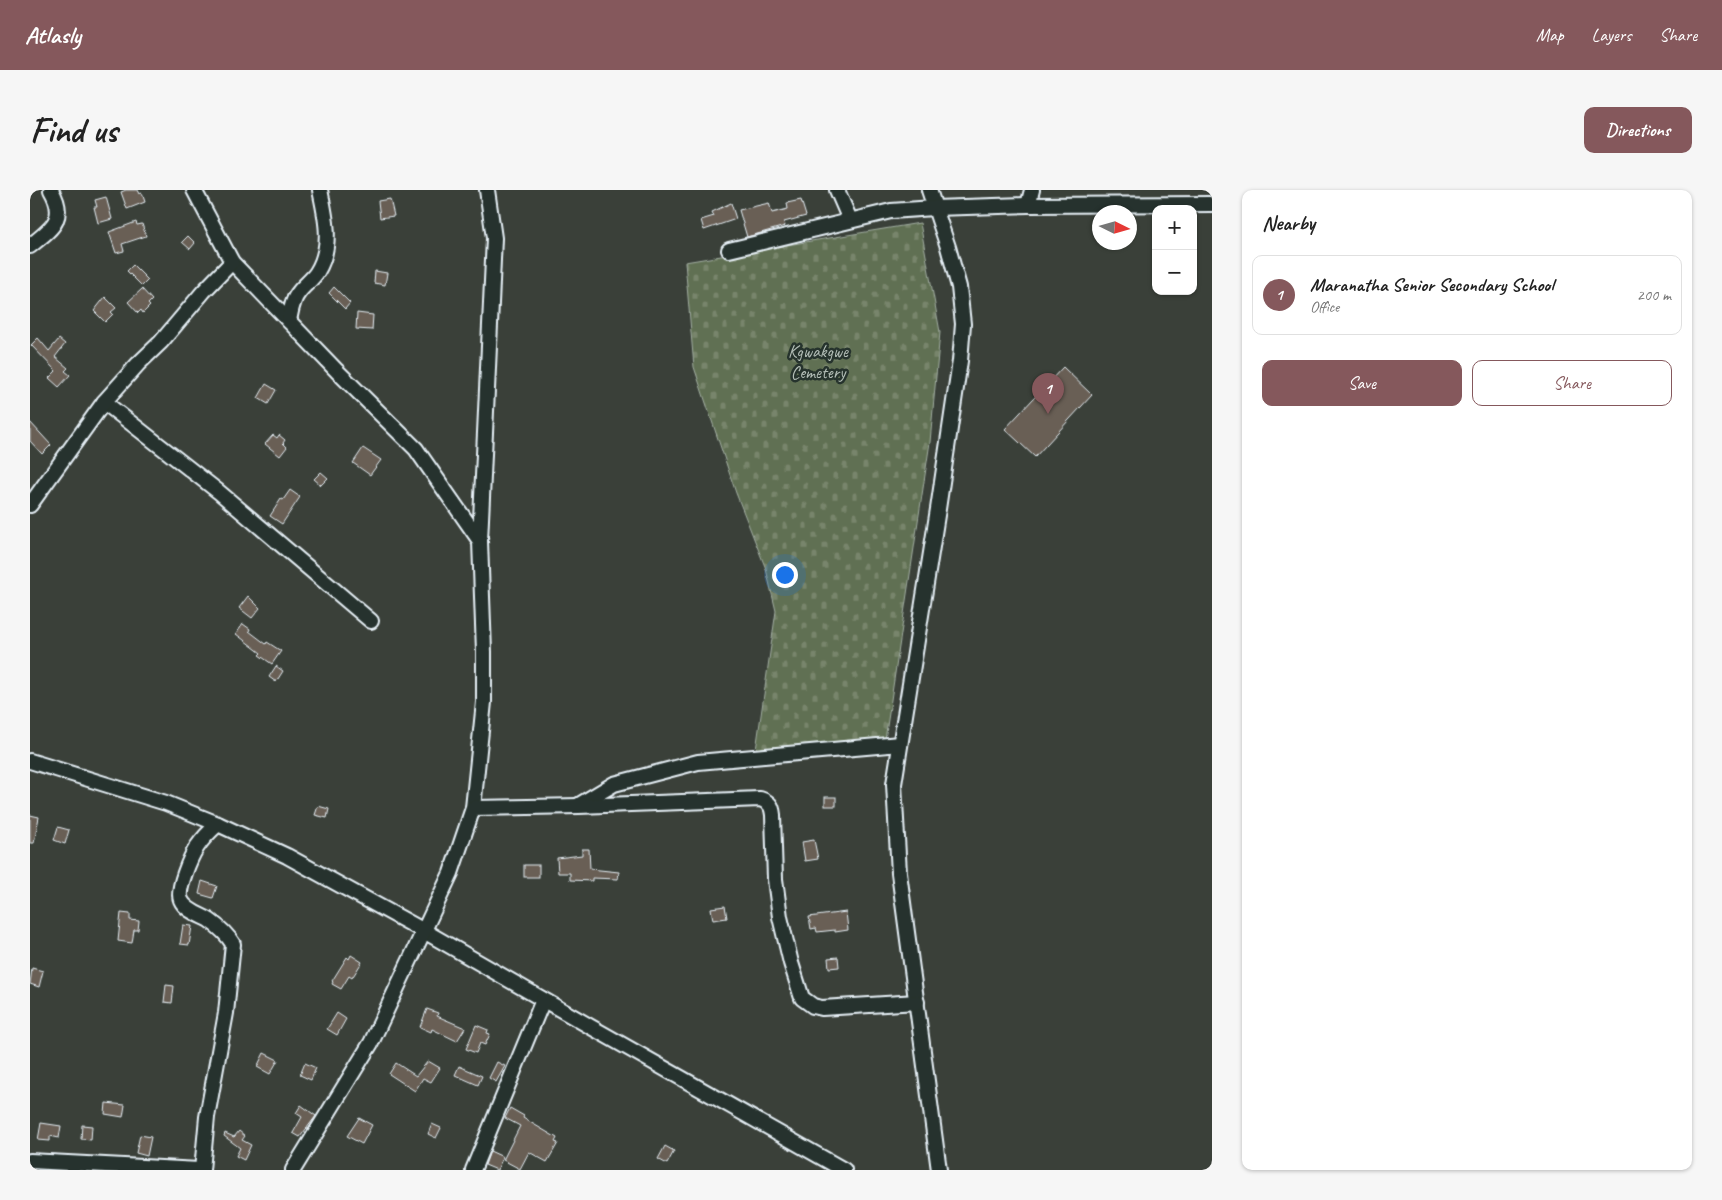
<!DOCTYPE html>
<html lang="en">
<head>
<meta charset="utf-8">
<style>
  :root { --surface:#fff; --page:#f6f6f6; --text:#222; --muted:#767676; --line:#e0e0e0; --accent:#85585c }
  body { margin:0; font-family:Caveat,sans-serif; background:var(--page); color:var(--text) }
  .controls { position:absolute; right:15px; top:15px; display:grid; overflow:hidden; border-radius:10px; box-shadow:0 1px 4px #0004 }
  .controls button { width:45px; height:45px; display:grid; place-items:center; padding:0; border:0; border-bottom:1px solid var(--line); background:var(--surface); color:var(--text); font:25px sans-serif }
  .compass { position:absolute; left:1062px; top:15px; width:45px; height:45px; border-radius:50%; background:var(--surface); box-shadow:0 1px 4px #0004; rotate:95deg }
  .you { position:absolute; left:754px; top:384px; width:18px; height:18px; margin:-12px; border:4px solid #fff; border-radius:50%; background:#1a73e8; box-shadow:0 0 0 8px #1a73e833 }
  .badge { display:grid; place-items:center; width:32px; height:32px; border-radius:50%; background:var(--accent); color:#fff; font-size:16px; font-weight:700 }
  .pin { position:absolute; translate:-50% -41px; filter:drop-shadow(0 1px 2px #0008) }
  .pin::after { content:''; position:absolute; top:26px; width:18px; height:15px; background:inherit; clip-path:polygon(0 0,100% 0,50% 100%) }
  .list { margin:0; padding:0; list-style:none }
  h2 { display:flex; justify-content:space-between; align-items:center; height:65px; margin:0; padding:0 20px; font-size:21px }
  h2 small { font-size:16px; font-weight:400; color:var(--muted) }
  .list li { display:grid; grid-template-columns:32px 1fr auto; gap:15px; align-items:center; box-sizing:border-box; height:80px; margin:0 10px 10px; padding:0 10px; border:1px solid var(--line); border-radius:10px }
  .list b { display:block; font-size:19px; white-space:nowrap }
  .list p { margin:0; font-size:16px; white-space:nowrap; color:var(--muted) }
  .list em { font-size:16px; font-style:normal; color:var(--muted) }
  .actions { display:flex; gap:10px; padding:15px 20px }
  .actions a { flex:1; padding:11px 0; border:1px solid var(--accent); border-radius:10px; text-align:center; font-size:18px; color:var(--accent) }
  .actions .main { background:var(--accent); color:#fff }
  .map { position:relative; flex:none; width:1182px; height:980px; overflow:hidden; border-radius:10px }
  header { display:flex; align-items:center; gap:30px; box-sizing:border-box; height:70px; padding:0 25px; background:var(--accent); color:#fff }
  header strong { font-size:24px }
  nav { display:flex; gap:28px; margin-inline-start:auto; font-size:18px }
  .intro { display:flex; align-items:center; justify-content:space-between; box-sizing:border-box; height:120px; padding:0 30px }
  h1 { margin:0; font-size:35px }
  .button { padding:12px 22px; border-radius:10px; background:var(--accent); color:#fff; font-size:18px; font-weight:700 }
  main { display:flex; gap:30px; padding:0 30px }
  aside { flex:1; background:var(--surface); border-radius:10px; box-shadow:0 1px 4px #0004 }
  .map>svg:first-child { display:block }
  .cemetery { fill:url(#cemetery-stones); stroke:#a4b0a5 }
  .building { fill:#695e54; stroke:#e8f1f8 }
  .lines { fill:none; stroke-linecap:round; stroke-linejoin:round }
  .minor-casing { stroke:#e8f1f8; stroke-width:18 }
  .minor { stroke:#26332d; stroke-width:14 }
  .labels { text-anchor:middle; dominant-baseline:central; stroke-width:5; stroke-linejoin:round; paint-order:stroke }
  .park-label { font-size:18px; fill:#b2bdb6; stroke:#26332d }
</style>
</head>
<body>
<header>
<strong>Atlasly</strong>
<nav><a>Map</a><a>Layers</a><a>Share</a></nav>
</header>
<div class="intro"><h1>Find us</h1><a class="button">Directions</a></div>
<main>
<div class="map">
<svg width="1182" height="980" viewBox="0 0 1182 980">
  <defs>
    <pattern id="cemetery-stones" width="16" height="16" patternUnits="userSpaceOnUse" patternTransform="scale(1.25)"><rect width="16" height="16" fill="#617052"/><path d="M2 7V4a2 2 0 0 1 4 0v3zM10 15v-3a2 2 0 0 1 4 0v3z" fill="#78856c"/></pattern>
  </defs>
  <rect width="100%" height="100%" fill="#3a4039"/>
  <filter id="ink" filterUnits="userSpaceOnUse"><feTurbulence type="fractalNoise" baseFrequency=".02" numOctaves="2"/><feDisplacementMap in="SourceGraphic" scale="10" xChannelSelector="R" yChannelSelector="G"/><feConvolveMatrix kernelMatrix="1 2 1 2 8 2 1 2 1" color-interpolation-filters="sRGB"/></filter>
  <g filter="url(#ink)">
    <path class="cemetery" d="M 890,33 L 910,142 L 900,252 L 854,556 L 725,567 L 746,421 L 736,379 L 706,303 L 664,177 L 655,72 Z"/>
    <g class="building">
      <path d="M 96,0 L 108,0 L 110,4 L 112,3 L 115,12 L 97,19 L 91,2 Z"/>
      <path d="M 76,7 L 82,29 L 68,33 L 64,17 L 67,17 L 65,10 Z"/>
      <path d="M 360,9 L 364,26 L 350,28 L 348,11 Z"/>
      <path d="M 771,10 L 776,26 L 754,32 L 755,36 L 717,47 L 709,20 L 739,13 L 742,23 L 758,19 L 757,13 Z"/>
      <path d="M 701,13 L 706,29 L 674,40 L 671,30 L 684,26 L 682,22 Z"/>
      <path d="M 106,32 L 107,35 L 112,34 L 116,46 L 92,54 L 94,61 L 86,63 L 79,42 Z"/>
      <path d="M 158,46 L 165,53 L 160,59 L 152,52 Z"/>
      <path d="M 103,75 L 118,90 L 112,96 L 97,81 Z"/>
      <path d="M 345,81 L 357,83 L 355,95 L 344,93 Z"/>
      <path d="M 304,97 L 320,113 L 315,119 L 299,103 Z"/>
      <path d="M 112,99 L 122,110 L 118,114 L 120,116 L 113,123 L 111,120 L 108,123 L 98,112 Z"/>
      <path d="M 75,107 L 86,118 L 81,122 L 83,124 L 75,132 L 64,121 Z"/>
      <path d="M 327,123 L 343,125 L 342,140 L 326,139 Z"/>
      <path d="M 8,148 L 19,161 L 29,149 L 35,154 L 25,167 L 38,178 L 35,181 L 40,185 L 29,197 L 19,188 L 26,181 L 1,155 Z"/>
      <path d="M 1033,177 L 1062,205 L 1005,267 L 975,239 Z"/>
      <path d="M 236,194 L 246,200 L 238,214 L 228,208 Z"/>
      <path d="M 0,232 L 21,255 L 12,264 L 0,251 Z"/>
      <path d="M 243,245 L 247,248 L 249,245 L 255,250 L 253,253 L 257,257 L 250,266 L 235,254 Z"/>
      <path d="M 333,258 L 351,270 L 340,285 L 323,273 Z"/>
      <path d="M 291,282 L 298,288 L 291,295 L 284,289 Z"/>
      <path d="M 260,300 L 270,307 L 252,334 L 240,326 L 251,309 L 253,310 Z"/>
      <path d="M 218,406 L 230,418 L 222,428 L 209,418 Z"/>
      <path d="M 213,434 L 220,439 L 219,441 L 236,454 L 237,452 L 251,461 L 242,474 L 229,465 L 231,463 L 206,444 Z"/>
      <path d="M 246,476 L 253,481 L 246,492 L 239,487 Z"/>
      <rect x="795" y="607" width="11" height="9"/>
      <path d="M 288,616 L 299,619 L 297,628 L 285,625 Z"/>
      <path d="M 0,625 L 9,627 L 4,653 L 0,653 Z"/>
      <path d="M 28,637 L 39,640 L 35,654 L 24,650 Z"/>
      <path d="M 784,650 L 788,669 L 775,671 L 772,652 Z"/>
      <path d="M 552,659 L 559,659 L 560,679 L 589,682 L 588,689 L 562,688 L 562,691 L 540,690 L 540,683 L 528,683 L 527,668 L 552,665 Z"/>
      <rect x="494" y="675" width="15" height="12"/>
      <path d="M 172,691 L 187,696 L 183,708 L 169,704 Z"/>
      <path d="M 695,716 L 697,728 L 683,730 L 681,718 Z"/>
      <path d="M 816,722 L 818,740 L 805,742 L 805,740 L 787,742 L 786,738 L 781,739 L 779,727 Z"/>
      <path d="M 91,723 L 100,724 L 100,730 L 109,731 L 108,740 L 104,740 L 102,753 L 88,751 Z"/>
      <path d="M 153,735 L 162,736 L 159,755 L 150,754 Z"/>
      <path d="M 321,765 L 332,772 L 322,788 L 319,786 L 311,799 L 302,794 L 303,792 L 302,791 L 317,767 L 319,769 Z"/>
      <path d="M 808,767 L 809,777 L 799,778 L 798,768 Z"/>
      <path d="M 2,778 L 13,781 L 9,797 L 0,794 Z"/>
      <path d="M 136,795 L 144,796 L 142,813 L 134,812 Z"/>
      <path d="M 397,819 L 408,823 L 407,826 L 435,838 L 427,851 L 402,839 L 401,842 L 390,837 Z"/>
      <path d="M 307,823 L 316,829 L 307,845 L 297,839 Z"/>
      <path d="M 446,835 L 458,840 L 457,843 L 460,844 L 455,855 L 450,853 L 446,863 L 436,859 Z"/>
      <path d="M 234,863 L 248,870 L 240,884 L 227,877 Z"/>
      <path d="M 398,871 L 410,878 L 401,892 L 393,888 L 385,901 L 359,884 L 366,873 L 386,886 Z"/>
      <path d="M 467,872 L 475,876 L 466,892 L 459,888 Z"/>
      <path d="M 275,873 L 286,878 L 281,890 L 270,885 Z"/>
      <path d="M 429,876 L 452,886 L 448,895 L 425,885 Z"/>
      <path d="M 76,913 L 95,915 L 93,927 L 75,924 Z"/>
      <path d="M 271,915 L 286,926 L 270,947 L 263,943 L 272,927 L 266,923 Z"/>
      <path d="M 480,918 L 494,926 L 493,928 L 527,948 L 525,952 L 528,953 L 517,972 L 499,962 L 490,979 L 473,970 L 490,936 L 475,928 Z"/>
      <path d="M 329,928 L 342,935 L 332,954 L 317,946 Z"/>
      <path d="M 11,933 L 31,936 L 29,948 L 20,946 L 20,951 L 8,950 Z"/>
      <path d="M 402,934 L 411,938 L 406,948 L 398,944 Z"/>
      <path d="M 52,935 L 62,936 L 61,950 L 51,949 Z"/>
      <path d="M 209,941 L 215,946 L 212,950 L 221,955 L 214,970 L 206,966 L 210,958 L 194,946 L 195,943 L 204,947 Z"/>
      <path d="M 110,945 L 121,947 L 117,966 L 106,963 Z"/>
      <path d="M 635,956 L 644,961 L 637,974 L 628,969 Z"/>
      <path d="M 460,961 L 473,967 L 467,980 L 455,975 Z"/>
    </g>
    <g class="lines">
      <g class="minor-casing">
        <g id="minor">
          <path d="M 164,0 L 202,72 L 307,181 L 386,259 L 450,351"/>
          <path d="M 807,0 L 820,30"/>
          <path d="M 899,0 L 918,57 L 929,97 L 933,134 L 930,171 L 908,319 L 864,594 L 869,683 L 909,980"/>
          <path d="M 998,15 L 1002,0"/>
          <path d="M 0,56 C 21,39 38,29 21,0"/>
          <path d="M 699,60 L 861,21 L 904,18 L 998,15 L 1182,14"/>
          <path d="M 259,131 C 261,121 262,110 269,102 C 274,95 282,90 287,82 C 303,56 296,28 290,0"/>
          <path d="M 74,212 L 189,302 L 341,431"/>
          <path d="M 0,315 L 74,212 L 108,174 L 131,152 L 174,101 L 202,72"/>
          <path d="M 0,571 L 136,613 L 188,634 L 257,666 L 394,741 L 561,837 L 814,980"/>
          <path d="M 549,615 L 584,594 L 668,572 L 870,554"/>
          <path d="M 443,618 L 454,512 L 454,462 L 450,351 L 464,48 L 457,0"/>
          <path d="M 0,971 L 169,980"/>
          <path d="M 172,980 L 177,927 L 196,823 L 203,754 C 197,744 189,737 179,730 C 170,725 155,720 151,710 C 146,700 161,666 167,657 C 173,648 180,641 188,634"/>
          <path d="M 263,980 L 341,853 L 421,683 L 443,618 L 549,616 L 730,609 C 739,612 742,615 743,625 L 745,689 L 750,727 L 761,773 L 772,808 L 783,816 L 792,818 L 887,812"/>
          <path d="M 443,980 L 513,810"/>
        </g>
      </g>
      <use href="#minor" class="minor"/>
    </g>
  </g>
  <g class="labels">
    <g class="park-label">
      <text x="788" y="161">Kgwakgwe<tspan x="788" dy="21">Cemetery</tspan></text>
    </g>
  </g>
</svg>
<div class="controls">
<button>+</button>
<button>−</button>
</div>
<svg class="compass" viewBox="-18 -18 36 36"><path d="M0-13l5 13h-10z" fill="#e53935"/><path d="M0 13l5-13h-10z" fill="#767676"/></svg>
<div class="you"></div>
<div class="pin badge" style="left:1018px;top:224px">1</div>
</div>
<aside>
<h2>Nearby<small></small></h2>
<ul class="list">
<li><span class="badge">1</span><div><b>Maranatha Senior Secondary School</b><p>Office</p></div><em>200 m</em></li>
</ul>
<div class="actions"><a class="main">Save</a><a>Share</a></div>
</aside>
</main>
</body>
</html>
